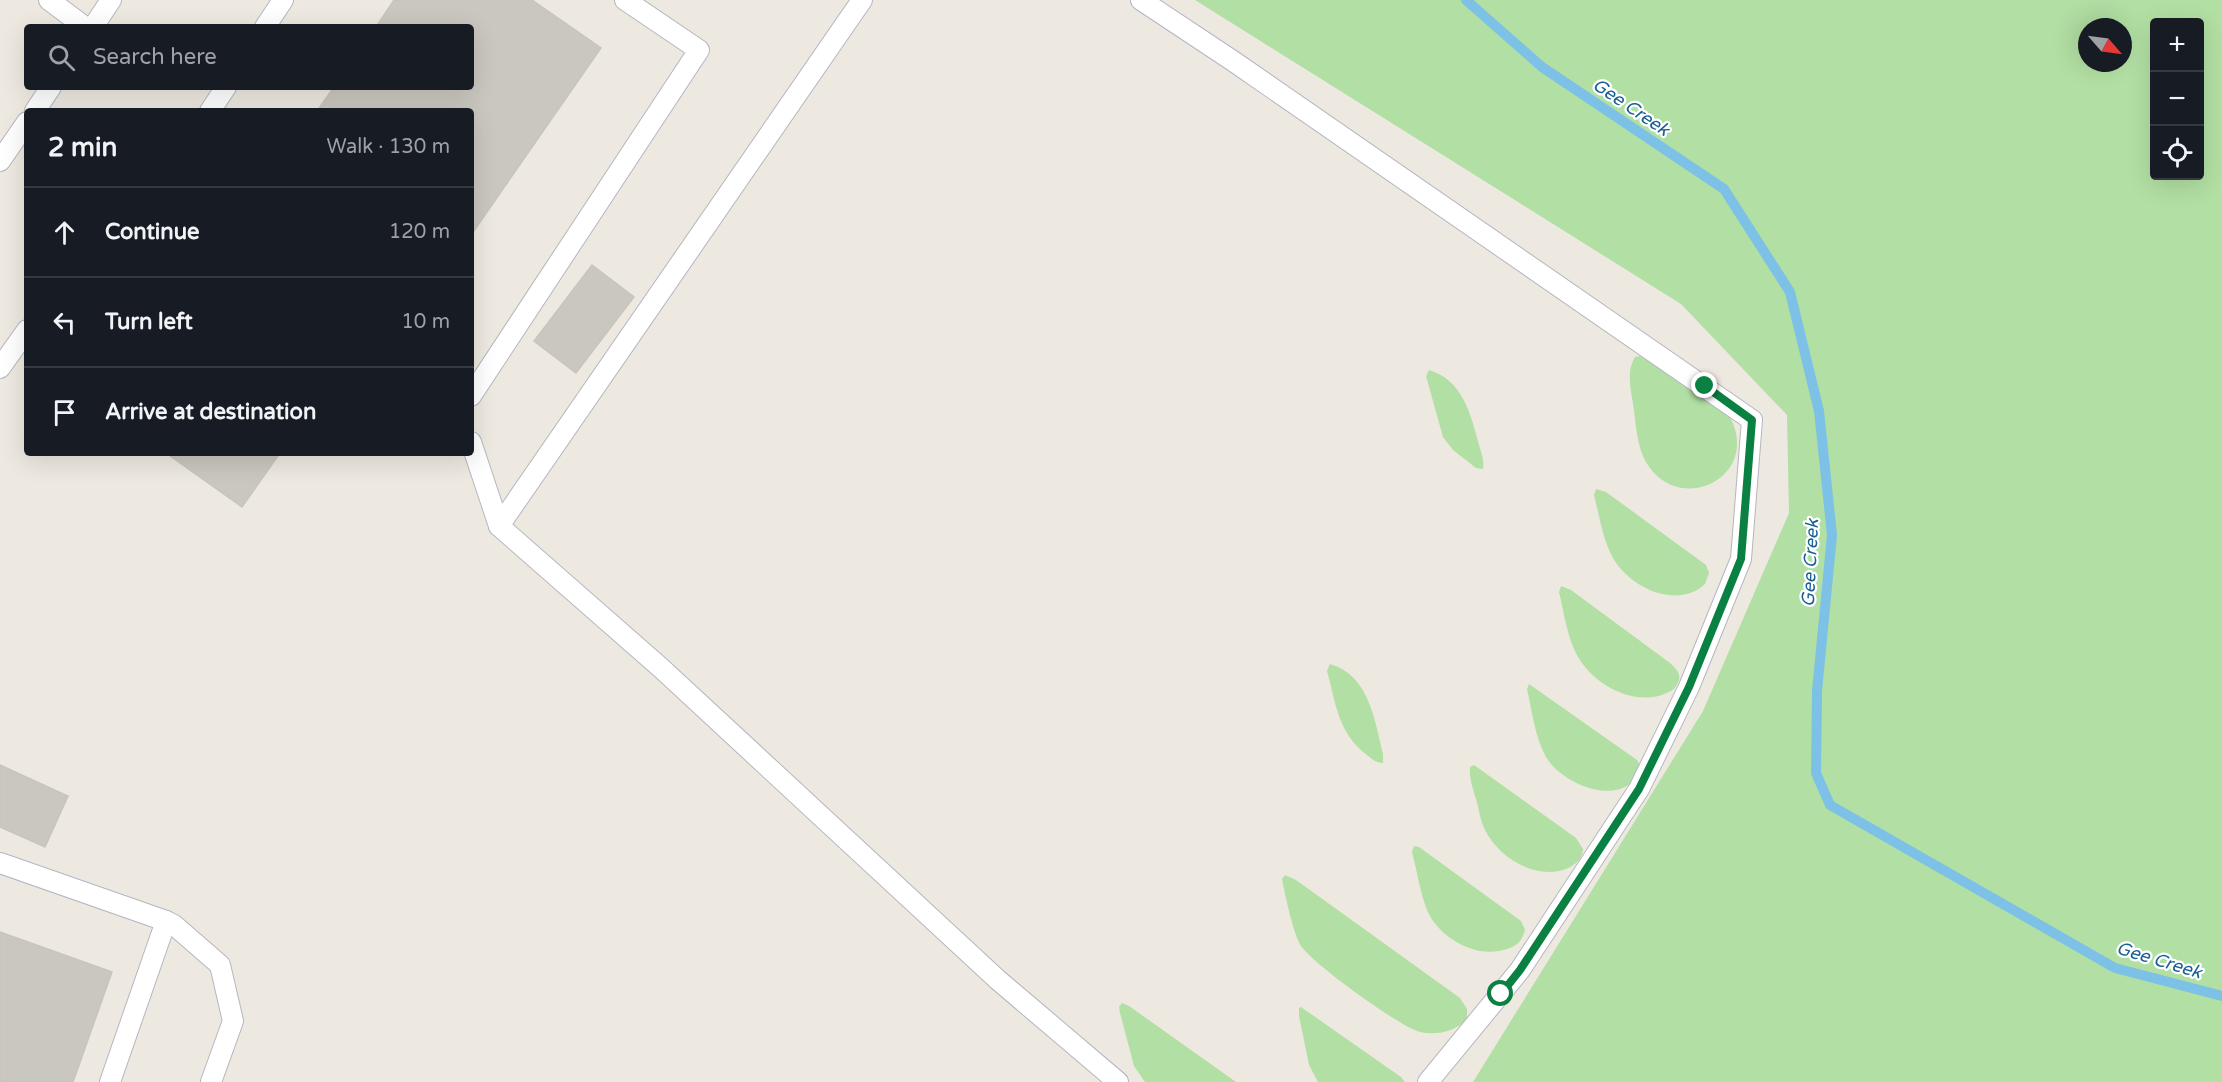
<!DOCTYPE html>
<html lang="en">
<head>
<meta charset="utf-8">
<style>
  :root { --surface:#171b24; --page:#242831; --text:#f1f3f6; --muted:#9ea1a6; --line:#363941 }
  body { margin:0; font-family:"Varela Round",sans-serif; background:var(--page); color:var(--text) }
  .controls { position:absolute; right:18px; top:18px; display:grid; overflow:hidden; border-radius:6px; box-shadow:0 6px 24px #0002 }
  .controls button { width:54px; height:54px; display:grid; place-items:center; padding:0; border:0; border-bottom:2px solid var(--line); background:var(--surface); color:var(--text); font:30px sans-serif }
  .compass { position:absolute; left:2078px; top:18px; width:54px; height:54px; border-radius:50%; background:var(--surface); box-shadow:0 6px 24px #0002; rotate:118deg }
  .stop { position:absolute; width:18px; height:18px; margin:-14px; border:4px solid #0b8043; border-radius:50%; background:#fff }
  .stop.end { background:#0b8043; border-color:#fff; box-shadow:0 2px 6px #0008 }
  .list { margin:0; padding:0; list-style:none }
  h2 { display:flex; justify-content:space-between; align-items:center; height:78px; margin:0; padding:0 24px; font-size:26px }
  h2 small { font-size:20px; font-weight:400; color:var(--muted) }
  .list li { display:grid; grid-template-columns:39px 1fr auto; gap:18px; align-items:center; box-sizing:border-box; height:90px; padding:0 24px; border-top:2px solid var(--line) }
  .list b { display:block; font-size:22px; white-space:nowrap }
  .list em { font-size:20px; font-style:normal; color:var(--muted) }
  .icon { flex:none; width:33px; height:33px; fill:none; stroke:currentColor; stroke-width:2; stroke-linecap:round; stroke-linejoin:round }
  .map { position:relative; flex:none; width:2222px; height:1082px; overflow:hidden }
  .search { position:absolute; background:var(--surface); box-shadow:0 6px 24px #0002; left:24px; top:24px; width:450px; height:66px; display:flex; align-items:center; gap:15px; box-sizing:border-box; padding:0 21px; border-radius:6px; color:var(--muted); font-size:22px }
  .panel { position:absolute; background:var(--surface); box-shadow:0 6px 24px #0002; left:24px; top:108px; width:450px; height:348px; border-radius:6px }
  .map>svg:first-child { display:block }
  .green { fill:#b2dfa3; fill-rule:evenodd }
  .lines { fill:none; stroke-linecap:round; stroke-linejoin:round }
  .stream { stroke:#7dc1e6; stroke-width:10 }
  .building { fill:#c9c7bf; stroke:#c9c5bb; stroke-width:1.5 }
  .lane-casing { stroke:#b5b6bf; stroke-width:22 }
  .lane { stroke:#fff; stroke-width:20 }
  .route { stroke:#0b8043; stroke-width:8 }
  .labels { text-anchor:middle; dominant-baseline:central; stroke-width:4.5; stroke-linejoin:round; paint-order:stroke }
  .water-label { font-size:18px; font-style:italic; fill:#185f96; stroke:#fff }
</style>
</head>
<body>
<div class="map">
<svg width="2222" height="1082" viewBox="0 0 2222 1082">
  <rect width="100%" height="100%" fill="#ede9e1"/>
  <g class="green">
    <path d="M 1195,0 L 2222,0 L 2222,1082 L 1473,1082 L 1703,711 L 1789,513 L 1787,415 L 1681,304 ZM 2154,22 L 2200,22 L 2200,176 L 2154,176 ZM 2087,27 L 2123,27 L 2123,63 L 2087,63 Z"/>
    <path d="M 1640,356 L 1727,412 C 1768,477 1673,522 1643,456 C 1637,442 1636,425 1634,411 C 1632,393 1625,373 1635,357 Z"/>
    <path d="M 1429,370 C 1462,380 1470,412 1478,441 C 1480,450 1485,460 1483,469 L 1476,468 L 1453,450 L 1443,437 L 1426,376 Z"/>
    <path d="M 1596,489 L 1606,492 L 1706,565 L 1709,573 L 1705,584 C 1676,611 1626,586 1611,554 C 1602,536 1599,514 1594,495 Z"/>
    <path d="M 1561,586 L 1571,590 L 1670,663 C 1680,672 1683,678 1674,689 C 1641,711 1594,687 1577,655 C 1567,637 1564,612 1559,592 Z"/>
    <path d="M 1330,664 C 1369,675 1375,721 1383,754 L 1383,763 C 1376,763 1372,759 1367,755 C 1338,733 1336,704 1327,671 Z"/>
    <path d="M 1529,684 L 1637,760 L 1641,767 C 1627,811 1563,786 1546,757 C 1535,737 1532,711 1527,689 Z"/>
    <path d="M 1474,765 L 1576,838 L 1583,849 C 1582,860 1575,865 1566,869 C 1535,880 1499,858 1485,830 C 1480,820 1479,809 1476,799 C 1473,789 1469,778 1470,767 Z"/>
    <path d="M 1414,846 L 1419,847 L 1521,921 L 1525,930 C 1521,945 1513,948 1499,951 C 1471,956 1438,936 1427,910 C 1420,892 1417,871 1412,852 Z"/>
    <path d="M 1285,875 L 1296,880 L 1460,998 L 1467,1009 L 1467,1019 C 1456,1031 1437,1036 1420,1032 C 1400,1027 1313,964 1301,946 C 1293,934 1285,894 1282,879 Z"/>
    <path d="M 1122,1003 L 1129,1006 L 1236,1082 L 1145,1082 L 1134,1066 L 1120,1013 L 1119,1007 Z"/>
    <path d="M 1301,1007 L 1401,1077 L 1405,1082 L 1318,1082 L 1309,1065 L 1299,1016 L 1299,1008 Z"/>
  </g>
  <g class="lines">
    <path class="stream" d="M 1466,0 L 1542,67 L 1724,189 L 1790,292 L 1819,411 L 1832,535 L 1817,691 L 1816,773 L 1830,805 L 2115,968 L 2222,996"/>
  </g>
  <g class="building">
    <path d="M 394,0 L 532,0 L 601,48 L 471,235 L 471,111 L 317,111 L 334,87 L 471,87 L 471,27 L 376,27 Z"/>
    <path d="M 592,265 L 634,297 L 576,373 L 534,341 Z"/>
    <path d="M 166,453 L 280,453 L 242,507 Z"/>
    <path d="M 0,765 L 68,796 L 45,847 L 0,827 Z"/>
    <path d="M 0,932 L 112,972 L 73,1082 L 0,1082 Z"/>
  </g>
  <g class="lines">
    <g class="lane-casing">
      <g id="lane">
        <path d="M 49,0 L 85,27"/>
        <path d="M 1141,0 L 1233,61 L 1752,420 L 1741,559 L 1689,687 L 1639,789 L 1520,970 L 1428,1082"/>
        <path d="M 93,27 L 111,0"/>
        <path d="M 265,27 L 283,0"/>
        <path d="M 35,111 L 51,87"/>
        <path d="M 210,111 L 226,87"/>
        <path d="M 0,161 L 27,122"/>
        <path d="M 0,368 L 27,330"/>
        <path d="M 471,396 L 699,50 L 625,0"/>
        <path d="M 471,442 L 499,526 L 661,668 L 998,980 L 1118,1082"/>
        <path d="M 499,526 L 862,0"/>
        <path d="M 0,863 L 166,921 L 174,925 L 220,965 L 233,1021 L 211,1082"/>
        <path d="M 110,1082 L 166,921"/>
      </g>
    </g>
    <use href="#lane" class="lane"/>
  </g>
  <g class="lines">
    <path class="route" d="M 1501,994 L 1520,970 L 1639,789 L 1689,687 L 1741,559 L 1752,420 L 1705,386"/>
  </g>
  <g class="labels">
    <g class="water-label">
      <text transform="translate(1631 107) rotate(34)">Gee Creek</text>
      <text transform="translate(1810 563) rotate(-87)">Gee Creek</text>
      <text transform="translate(2159 960) rotate(17)">Gee Creek</text>
    </g>
  </g>
</svg>
<div class="controls">
<button>+</button>
<button>−</button>
<button><svg class="icon" aria-label="locate" viewBox="0 0 24 24"><circle cx="12" cy="12" r="6"/><path d="M12 2v4M12 18v4M2 12h4M18 12h4"/></svg></button>
</div>
<svg class="compass" viewBox="-18 -18 36 36"><path d="M0-13l5 13h-10z" fill="#e53935"/><path d="M0 13l5-13h-10z" fill="#9ea1a6"/></svg>
<div class="stop" style="left:1501px;top:994px"></div>
<div class="stop end" style="left:1705px;top:386px"></div>
<div class="search"><svg class="icon" aria-label="search" viewBox="0 0 24 24"><circle cx="10" cy="10" r="6"/><path d="M15 15l6 6"/></svg>Search here</div>
<section class="panel">
<h2>2 min<small>Walk · 130 m</small></h2>
<ul class="list">
<li><svg class="icon" aria-label="ahead" viewBox="0 0 24 24"><path d="M12 20V5M6 11l6-6 6 6"/></svg><div><b>Continue</b></div><em>120 m</em></li>
<li><svg class="icon" aria-label="left" viewBox="0 0 24 24"><path d="M17 20v-9H6M10 6l-5 5 5 5"/></svg><div><b>Turn left</b></div><em>10 m</em></li>
<li><svg class="icon" aria-label="arrive" viewBox="0 0 24 24"><path d="M6 21V4h12l-3 4 3 4H6"/></svg><div><b>Arrive at destination</b></div></li>
</ul>
</section>
</div>
</body>
</html>
